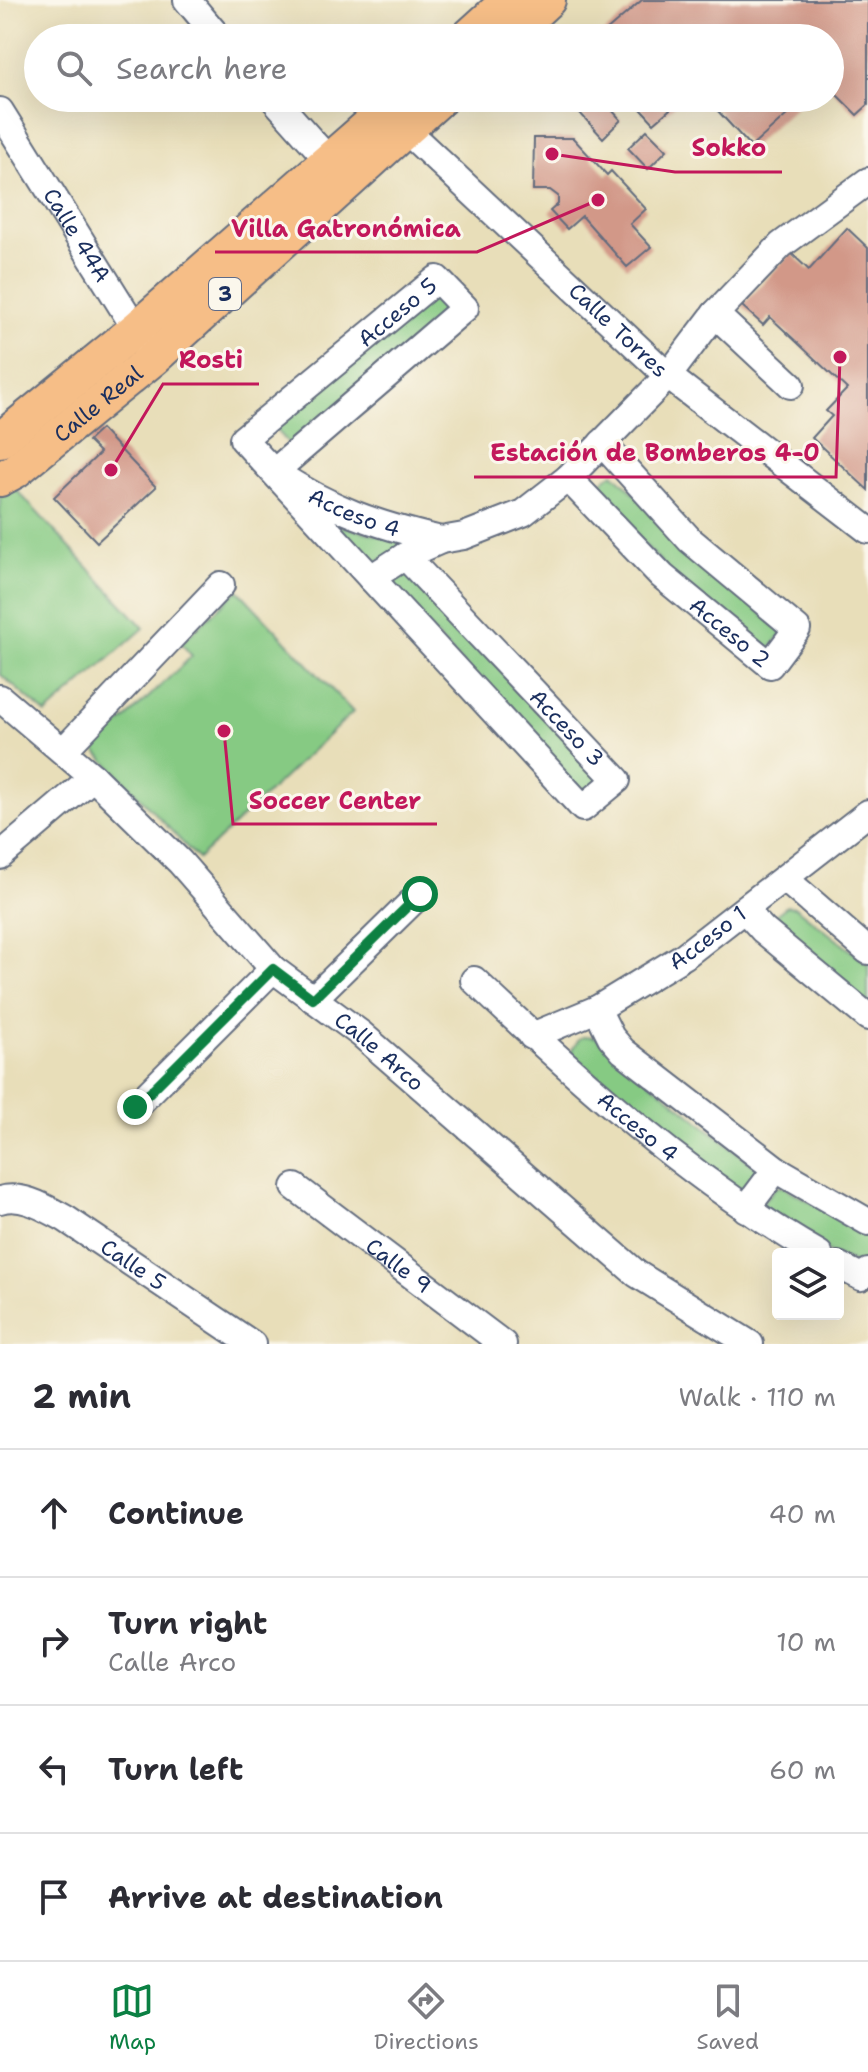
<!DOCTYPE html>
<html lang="en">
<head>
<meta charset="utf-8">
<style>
  :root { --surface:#fff; --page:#f7f7f7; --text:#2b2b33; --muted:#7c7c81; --line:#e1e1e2; --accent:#0b8043 }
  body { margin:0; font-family:"Shantell Sans",sans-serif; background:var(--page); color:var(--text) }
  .controls { position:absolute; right:24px; bottom:24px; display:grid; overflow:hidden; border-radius:8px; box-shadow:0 8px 32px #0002 }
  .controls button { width:72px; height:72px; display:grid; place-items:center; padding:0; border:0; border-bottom:2px solid var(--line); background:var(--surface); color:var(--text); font:40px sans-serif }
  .stop { position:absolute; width:24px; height:24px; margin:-18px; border:6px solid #0b8043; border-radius:50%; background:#fff }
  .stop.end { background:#0b8043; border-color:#fff; box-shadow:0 2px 8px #0008 }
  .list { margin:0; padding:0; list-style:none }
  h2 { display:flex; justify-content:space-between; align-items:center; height:104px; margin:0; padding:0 32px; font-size:34px }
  h2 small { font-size:26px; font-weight:400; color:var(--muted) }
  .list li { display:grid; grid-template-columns:52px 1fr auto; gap:24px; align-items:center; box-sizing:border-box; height:128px; padding:0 32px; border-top:2px solid var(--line) }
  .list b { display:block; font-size:30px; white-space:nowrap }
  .list p { margin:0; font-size:26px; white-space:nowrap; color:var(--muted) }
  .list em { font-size:26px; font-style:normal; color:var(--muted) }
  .icon { flex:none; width:44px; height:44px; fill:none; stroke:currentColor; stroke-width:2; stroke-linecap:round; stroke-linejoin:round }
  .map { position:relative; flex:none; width:868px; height:1344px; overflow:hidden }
  .search { position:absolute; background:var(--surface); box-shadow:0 8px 32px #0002; left:24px; right:24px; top:24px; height:88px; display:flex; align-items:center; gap:20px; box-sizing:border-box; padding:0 28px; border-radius:44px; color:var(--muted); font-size:30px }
  .sheet { height:616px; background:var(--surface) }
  nav { display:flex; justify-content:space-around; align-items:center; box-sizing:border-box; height:112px; border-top:2px solid var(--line); background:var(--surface); font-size:22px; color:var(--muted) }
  nav a { display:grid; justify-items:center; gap:4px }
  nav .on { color:var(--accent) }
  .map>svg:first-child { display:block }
  .green { fill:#86ca83; stroke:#507c70; stroke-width:2 }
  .building { fill:#d29888 }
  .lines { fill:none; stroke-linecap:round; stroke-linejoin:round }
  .minor-casing { stroke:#636c7e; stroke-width:30 }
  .major-casing { stroke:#636c7e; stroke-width:38 }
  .minor { stroke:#fff; stroke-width:26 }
  .major { stroke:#f6be87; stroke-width:34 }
  .route { stroke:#0b8043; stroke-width:10 }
  .labels { text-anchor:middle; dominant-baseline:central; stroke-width:6; stroke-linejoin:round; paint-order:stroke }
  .shield { fill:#fbf7ec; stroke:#5e6b89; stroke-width:2 }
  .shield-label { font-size:20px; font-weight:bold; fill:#1b2f5e }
  .street-label { font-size:22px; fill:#1b2f5e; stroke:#fbf7ec }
  .leader { fill:none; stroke:#c2185b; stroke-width:3 }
  .callout-dot { fill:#c2185b; stroke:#fbf7ec; stroke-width:3 }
  .callout-label { font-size:24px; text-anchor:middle; font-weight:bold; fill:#c2185b; stroke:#fbf7ec; stroke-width:6; stroke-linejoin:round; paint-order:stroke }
</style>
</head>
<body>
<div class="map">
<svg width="868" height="1344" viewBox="0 0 868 1344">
  <rect width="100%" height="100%" fill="#fbf7ec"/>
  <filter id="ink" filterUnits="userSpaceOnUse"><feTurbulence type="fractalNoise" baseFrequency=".0125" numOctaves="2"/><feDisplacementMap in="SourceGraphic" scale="16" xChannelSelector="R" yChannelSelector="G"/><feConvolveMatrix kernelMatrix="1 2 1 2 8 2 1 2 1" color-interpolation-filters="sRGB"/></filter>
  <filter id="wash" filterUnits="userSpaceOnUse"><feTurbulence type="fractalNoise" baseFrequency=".006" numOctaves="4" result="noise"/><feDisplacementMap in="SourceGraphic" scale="32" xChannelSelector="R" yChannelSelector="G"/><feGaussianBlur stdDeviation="1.8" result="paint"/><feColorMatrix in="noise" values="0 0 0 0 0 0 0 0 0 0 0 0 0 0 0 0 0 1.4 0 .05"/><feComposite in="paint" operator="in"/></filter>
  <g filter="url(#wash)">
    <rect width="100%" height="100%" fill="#e8deb9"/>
    <g class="green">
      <path d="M 433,290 L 453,309 L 291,446 L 273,426 Z"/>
      <path d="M 613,473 L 782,633 L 767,653 L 672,574 L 593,489 Z"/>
      <path d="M 11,484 L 144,628 L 46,714 L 0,674 L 0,493 Z"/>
      <path d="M 332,524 L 414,544 L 370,565 Z"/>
      <path d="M 410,573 L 603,777 L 584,794 L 386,582 Z"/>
      <path d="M 238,590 L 353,712 L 198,859 L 94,749 L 192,656 L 181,643 Z"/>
      <path d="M 787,906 L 795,907 L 868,964 L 868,1011 L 769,920 Z"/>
      <path d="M 585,1036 L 595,1037 L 759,1170 L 757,1182 L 738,1196 L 570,1053 L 579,1039 Z"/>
      <path d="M 776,1187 L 784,1187 L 868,1235 L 865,1267 L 832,1254 L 765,1215 L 763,1202 Z"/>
    </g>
    <g id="blocks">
      <g class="building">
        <path d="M 642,0 L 868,0 L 868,105 L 857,115 L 830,88 L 830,38 L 598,38 Z"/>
        <path d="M 566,98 L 601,98 L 621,120 L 603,138 Z"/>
        <path d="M 631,98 L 683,98 L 654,123 Z"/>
        <path d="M 706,98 L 806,98 L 751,147 Z"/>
        <path d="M 647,130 L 667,150 L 648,169 L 628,148 Z"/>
        <path d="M 534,138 L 573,138 L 607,175 L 611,171 L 646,209 L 630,224 L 651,247 L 627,267 L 582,216 L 567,229 L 550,211 L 558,204 L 558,196 L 550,190 L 533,190 Z"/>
        <path d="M 847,228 L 868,248 L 868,490 L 812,438 L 832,416 L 826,411 L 847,389 L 770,317 L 763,325 L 742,306 L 791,253 L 809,270 Z"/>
        <path d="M 101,429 L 156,487 L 97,542 L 54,497 L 100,453 L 88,441 Z"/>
      </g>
    </g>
  </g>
  <g filter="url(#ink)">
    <use href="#blocks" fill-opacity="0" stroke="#636c7e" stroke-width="2"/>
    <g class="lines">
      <g class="minor-casing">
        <g id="minor">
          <path d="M 187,0 L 219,38"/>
          <path d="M 273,98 L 340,173"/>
          <path id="s1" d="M 0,111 L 144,342"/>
          <path id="s2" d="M 394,119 L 668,376 L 868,530"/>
          <path d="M 715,314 L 791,385"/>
          <path id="s3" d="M 568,478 L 662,576 L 770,665 L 797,629 L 690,540 L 602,443"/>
          <path id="s4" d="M 405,556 L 617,780 L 583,808 L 243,439 L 437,279 L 465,308 L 274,472 C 333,510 373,524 441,540"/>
          <path d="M 371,578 L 405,556 L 441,540 L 464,536 L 523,513 L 568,478 L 668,376 L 715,314 L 781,245 L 868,181"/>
          <path id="s5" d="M 0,698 L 93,777 L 180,862 L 273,969 L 361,1034 L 637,1274 L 750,1344"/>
          <path d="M 63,751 L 221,585"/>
          <path d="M 0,856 L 93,777"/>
          <path d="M 785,879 L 868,951"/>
          <path d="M 745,910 L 763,930 L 868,1017"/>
          <path id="s6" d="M 474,980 C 579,1080 692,1181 819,1254"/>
          <path d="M 313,999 L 420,894"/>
          <path d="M 597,1009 L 611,1037 L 623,1051 L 776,1169 L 868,1222"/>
          <path id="s7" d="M 532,1036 L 597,1009 L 684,956 L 868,813"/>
          <path d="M 135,1107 L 273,969"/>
          <path id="s8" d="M 295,1187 L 503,1344"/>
          <path id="s9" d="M 0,1200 C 23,1193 47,1209 66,1219 L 252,1344"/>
          <path d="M 746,1209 L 776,1169"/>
          <path d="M 838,1265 L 861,1277 L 868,1272"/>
        </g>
      </g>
      <g class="major-casing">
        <g id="major">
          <path d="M 467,38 L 509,0"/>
          <path d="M 507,38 L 548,0"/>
          <path d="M 0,440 L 136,329 L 400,98"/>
          <path id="s10" d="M 0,479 L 15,471 L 155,357 L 441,98"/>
        </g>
      </g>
      <use href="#minor" class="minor"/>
      <use href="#major" class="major"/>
    </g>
  </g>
  <g class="lines" filter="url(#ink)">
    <path class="route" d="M 135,1107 L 273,969 L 313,999 L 420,894"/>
  </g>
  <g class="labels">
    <rect class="shield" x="209" y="278" width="32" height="32" rx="6"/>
    <g class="shield-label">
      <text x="225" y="294">3</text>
    </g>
    <g class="street-label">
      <text stroke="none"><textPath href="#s1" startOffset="146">Calle 44A</textPath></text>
      <text stroke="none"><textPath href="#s4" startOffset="1054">Acceso 5</textPath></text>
      <text stroke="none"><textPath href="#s2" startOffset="308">Calle Torres</textPath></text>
      <text stroke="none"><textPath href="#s10" startOffset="124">Calle Real</textPath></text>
      <text stroke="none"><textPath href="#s4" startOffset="1488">Acceso 4</textPath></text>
      <text stroke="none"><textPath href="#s3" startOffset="224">Acceso 2</textPath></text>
      <text stroke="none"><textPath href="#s4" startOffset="236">Acceso 3</textPath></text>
      <text stroke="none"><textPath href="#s7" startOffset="202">Acceso 1</textPath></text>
      <text stroke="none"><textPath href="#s5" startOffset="520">Calle Arco</textPath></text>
      <text stroke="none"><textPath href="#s6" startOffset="220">Acceso 4</textPath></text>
      <text stroke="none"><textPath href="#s9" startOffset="152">Calle 5</textPath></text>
      <text stroke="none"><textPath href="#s8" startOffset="130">Calle 9</textPath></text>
    </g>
  </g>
  <path class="leader" d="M552 154L675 172H782M598 200L477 252H215M111 470L163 384H259M840 357L836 477H474M224 731L233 824H437"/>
  <g class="callout-dot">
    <circle cx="552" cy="154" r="8"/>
    <circle cx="598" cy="200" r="8"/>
    <circle cx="111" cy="470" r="8"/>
    <circle cx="840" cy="357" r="8"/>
    <circle cx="224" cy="731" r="8"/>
  </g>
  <g class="callout-label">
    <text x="729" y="156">Sokko</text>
    <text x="346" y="237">Villa Gatronómica</text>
    <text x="211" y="368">Rosti</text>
    <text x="655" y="461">Estación de Bomberos 4-0</text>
    <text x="335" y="809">Soccer Center</text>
  </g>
</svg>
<div class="controls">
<button><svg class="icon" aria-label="layers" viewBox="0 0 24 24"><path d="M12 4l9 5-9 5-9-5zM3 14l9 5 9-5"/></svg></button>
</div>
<div class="stop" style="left:420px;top:894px"></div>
<div class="stop end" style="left:135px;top:1107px"></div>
<div class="search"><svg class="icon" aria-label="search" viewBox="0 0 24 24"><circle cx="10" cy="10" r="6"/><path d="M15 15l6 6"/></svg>Search here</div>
</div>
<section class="sheet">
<h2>2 min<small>Walk · 110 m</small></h2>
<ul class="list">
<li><svg class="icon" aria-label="ahead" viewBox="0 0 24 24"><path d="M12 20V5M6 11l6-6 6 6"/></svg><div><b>Continue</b></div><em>40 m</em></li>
<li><svg class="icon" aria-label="right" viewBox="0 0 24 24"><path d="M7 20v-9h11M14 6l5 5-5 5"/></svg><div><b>Turn right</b><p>Calle Arco</p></div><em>10 m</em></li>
<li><svg class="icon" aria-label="left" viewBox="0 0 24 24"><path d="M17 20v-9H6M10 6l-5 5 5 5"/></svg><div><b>Turn left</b></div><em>60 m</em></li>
<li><svg class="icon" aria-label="arrive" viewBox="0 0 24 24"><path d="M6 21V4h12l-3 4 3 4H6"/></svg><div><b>Arrive at destination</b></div></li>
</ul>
</section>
<nav>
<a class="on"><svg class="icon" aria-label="map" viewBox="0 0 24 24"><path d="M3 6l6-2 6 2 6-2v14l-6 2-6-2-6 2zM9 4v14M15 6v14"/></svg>Map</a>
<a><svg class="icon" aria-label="directions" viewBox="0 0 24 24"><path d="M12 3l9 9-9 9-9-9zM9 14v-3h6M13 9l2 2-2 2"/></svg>Directions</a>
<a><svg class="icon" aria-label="saved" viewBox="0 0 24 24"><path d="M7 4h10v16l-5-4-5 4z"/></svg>Saved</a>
</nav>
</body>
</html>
